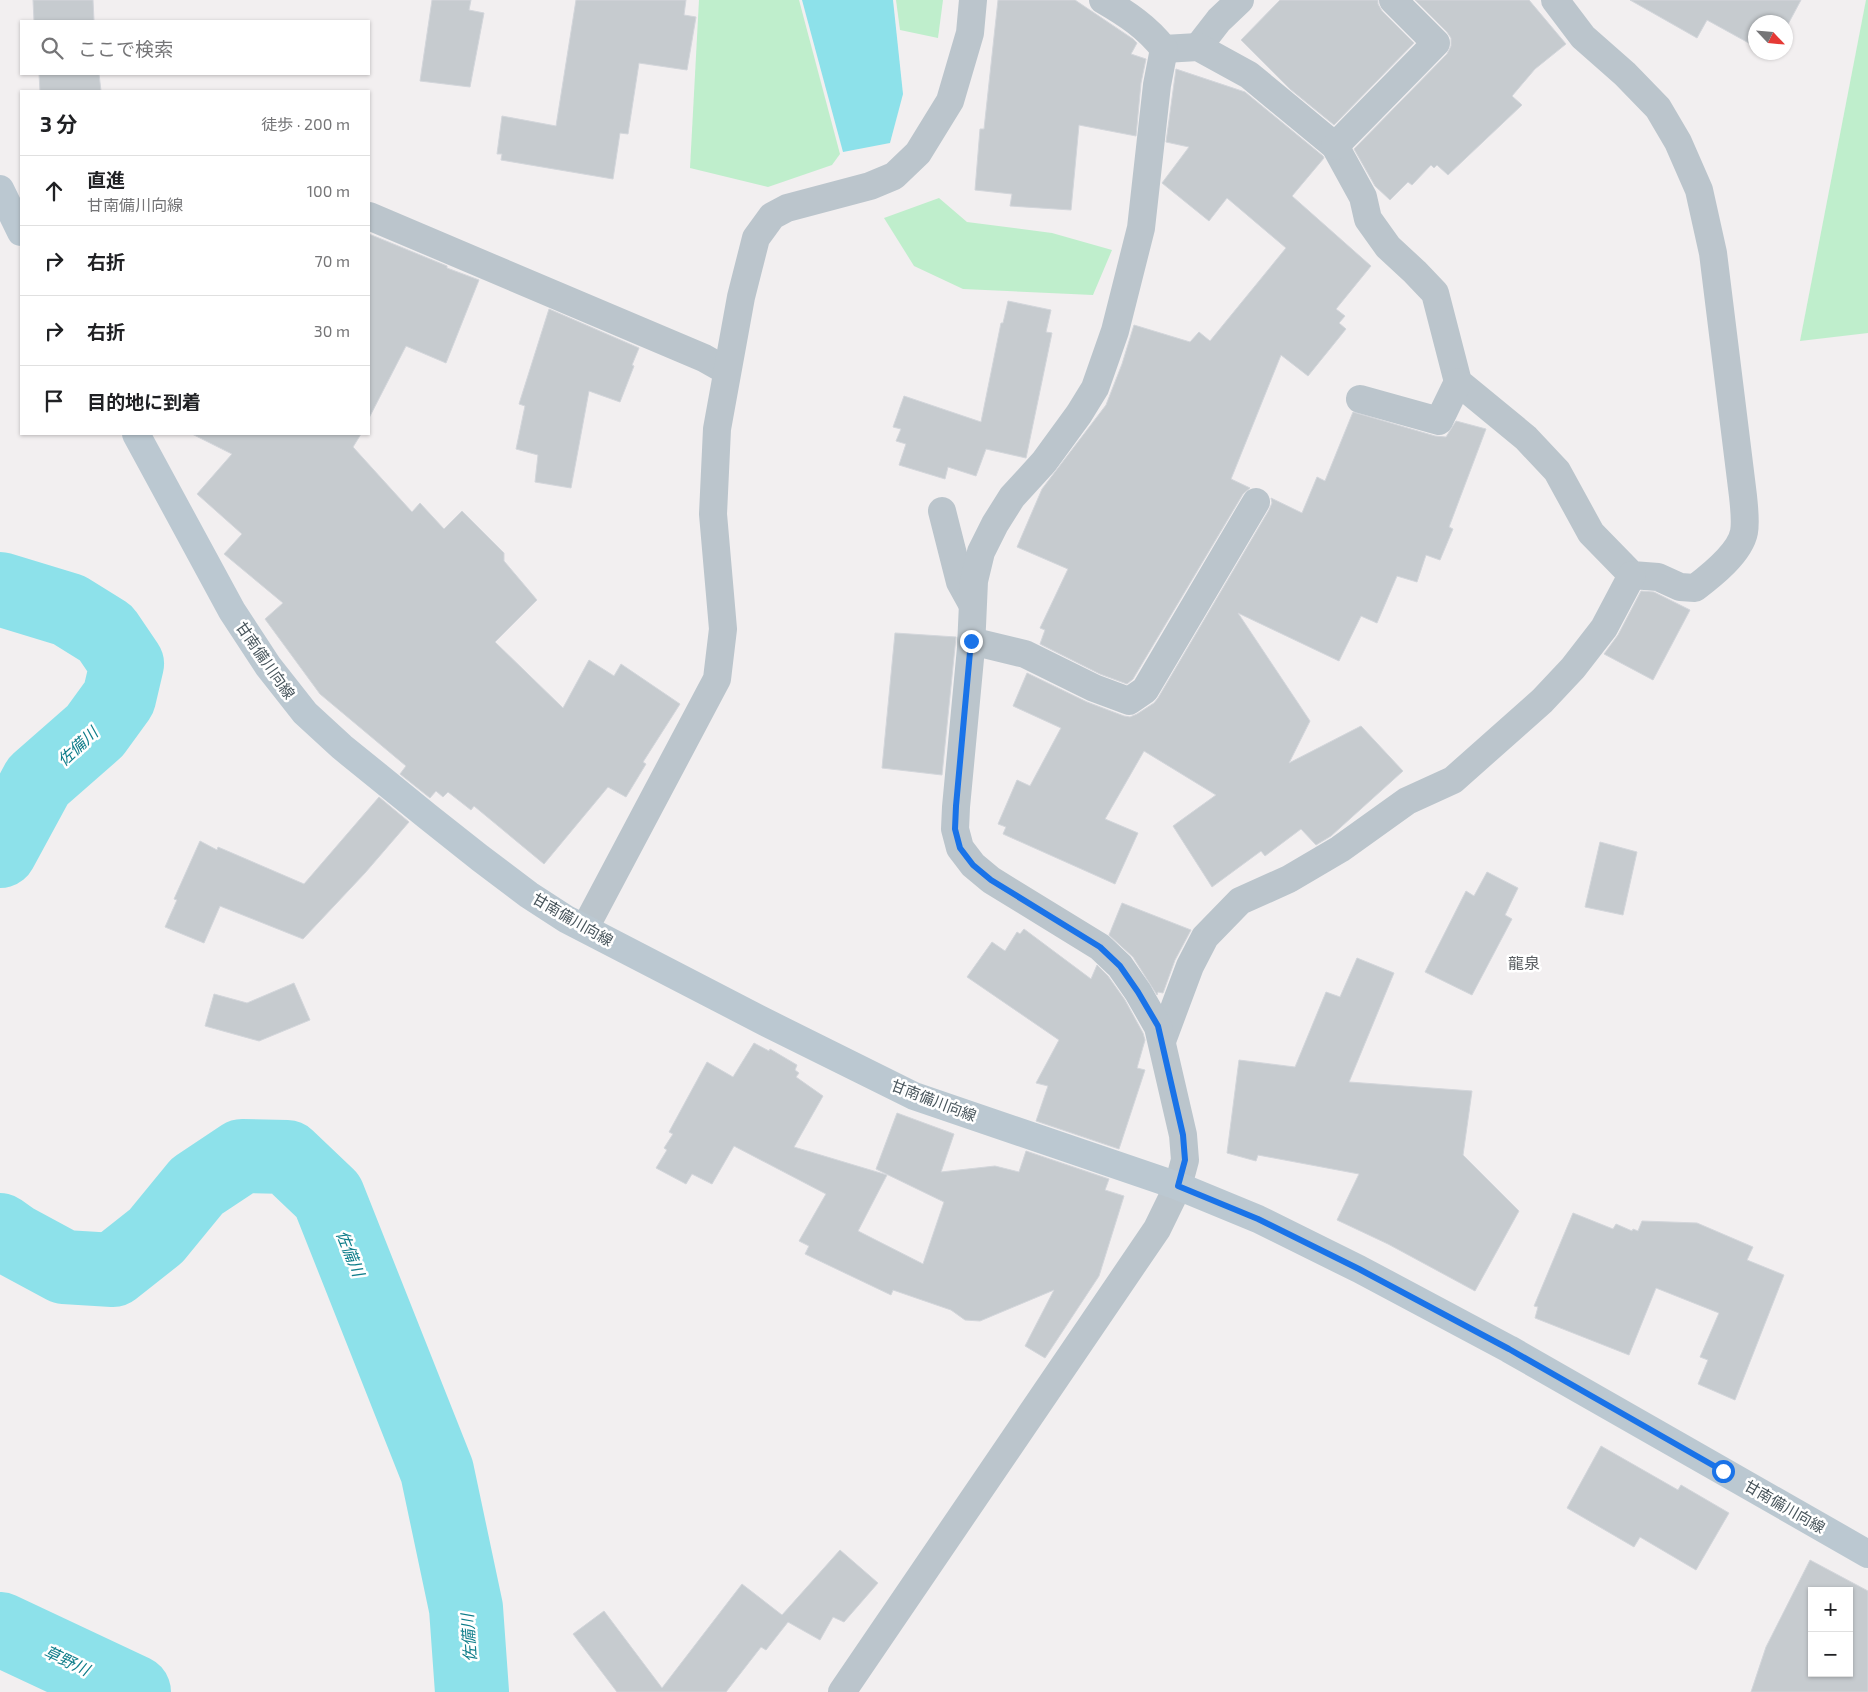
<!DOCTYPE html>
<html lang="ja">
<head>
<meta charset="utf-8">
<style>
  :root { --surface:#fff; --page:#f2f2f2; --text:#202124; --muted:#757577; --line:#e0e0e0 }
  body { margin:0; font-family:"Exo 2","Noto Sans JP",sans-serif; background:var(--page); color:var(--text) }
  .controls { position:absolute; right:15px; bottom:15px; display:grid; overflow:hidden; border-radius:0px; box-shadow:0 1px 4px #0004 }
  .controls button { width:45px; height:45px; display:grid; place-items:center; padding:0; border:0; border-bottom:1px solid var(--line); background:var(--surface); color:var(--text); font:25px sans-serif }
  .compass { position:absolute; left:1748px; top:15px; width:45px; height:45px; border-radius:50%; background:var(--surface); box-shadow:0 1px 4px #0004; rotate:116deg }
  .stop { position:absolute; width:15px; height:15px; margin:-11px; border:4px solid #1a73e8; border-radius:50%; background:#fff }
  .stop.end { background:#1a73e8; border-color:#fff; box-shadow:0 1px 5px #0008 }
  .list { margin:0; padding:0; list-style:none }
  h2 { display:flex; justify-content:space-between; align-items:center; height:65px; margin:0; padding:0 20px; font-size:21px }
  h2 small { font-size:16px; font-weight:400; color:var(--muted) }
  .list li { display:grid; grid-template-columns:32px 1fr auto; gap:15px; align-items:center; box-sizing:border-box; height:70px; padding:0 20px; border-top:1px solid var(--line) }
  .list b { display:block; font-size:19px; white-space:nowrap }
  .list p { margin:0; font-size:16px; white-space:nowrap; color:var(--muted) }
  .list em { font-size:16px; font-style:normal; color:var(--muted) }
  .icon { flex:none; width:28px; height:28px; fill:none; stroke:currentColor; stroke-width:2; stroke-linecap:round; stroke-linejoin:round }
  .map { position:relative; flex:none; width:1868px; height:1692px; overflow:hidden }
  .search { position:absolute; background:var(--surface); box-shadow:0 1px 4px #0004; left:20px; top:20px; width:350px; height:55px; display:flex; align-items:center; gap:12px; box-sizing:border-box; padding:0 18px; border-radius:0px; color:var(--muted); font-size:19px }
  .panel { position:absolute; background:var(--surface); box-shadow:0 1px 4px #0004; left:20px; top:90px; width:350px; height:345px; border-radius:0px }
  .map>svg:first-child { display:block }
  .green { fill:#bfeecc }
  .water { fill:#8de1ea }
  .lines { fill:none; stroke-linecap:round; stroke-linejoin:round }
  .river { stroke:#8de1ea; stroke-width:74 }
  .building { fill:#c6cbcf; stroke:#d3d6db; fill-rule:evenodd }
  .street { stroke:#bbc5cc; stroke-width:28 }
  .secondary { stroke:#bbc8d1; stroke-width:28 }
  .route { stroke:#1a73e8; stroke-width:6 }
  .labels { text-anchor:middle; dominant-baseline:central; stroke-width:5; stroke-linejoin:round; paint-order:stroke }
  .street-label { font-size:15px; fill:#48555c; stroke:#fff }
  .water-label { font-size:16px; font-style:italic; fill:#0f7d8a; stroke:#fff }
  .neighbourhood-label { font-size:16px; fill:#5c6064; stroke:#fff }
</style>
</head>
<body>
<div class="map">
<svg width="1868" height="1692" viewBox="0 0 1868 1692">
  <rect width="100%" height="100%" fill="#f2eff0"/>
  <g class="green">
    <path d="M 699,0 L 799,0 L 840,154 L 832,165 L 768,187 L 690,168 Z"/>
    <path d="M 896,0 L 943,0 L 938,38 L 900,30 Z"/>
    <path d="M 1866,0 L 1868,0 L 1868,333 L 1800,341 Z"/>
    <path d="M 939,198 L 967,222 L 1052,233 L 1112,250 L 1093,295 L 963,289 L 914,266 L 884,218 Z"/>
  </g>
  <path class="water" d="M 802,0 L 893,0 L 903,94 L 890,143 L 843,152 Z"/>
  <g class="lines">
    <g class="river">
      <path d="M 0,589 L 69,610 L 106,633 L 127,664 L 119,698 L 95,731 L 38,781 L 0,851"/>
      <path d="M 0,1230 L 14,1240 L 64,1267 L 113,1270 L 156,1236 L 197,1186 L 242,1156 L 287,1157 L 328,1196 L 437,1471 L 466,1608 L 472,1692"/>
      <path d="M 0,1629 L 134,1692"/>
    </g>
  </g>
  <g class="building">
    <path d="M 33,0 L 93,0 L 94,21 L 34,21 Z"/>
    <path d="M 432,0 L 471,0 L 469,10 L 484,13 L 470,87 L 420,81 Z"/>
    <path d="M 576,0 L 686,0 L 684,15 L 696,17 L 687,70 L 639,63 L 628,134 L 620,133 L 613,179 L 501,160 L 502,154 L 497,154 L 502,116 L 556,126 Z"/>
    <path d="M 998,0 L 1075,0 L 1133,39 L 1137,43 L 1131,54 L 1146,59 L 1141,83 L 1136,136 L 1079,125 L 1071,210 L 1010,206 L 1012,194 L 975,190 L 980,129 L 984,129 Z"/>
    <path d="M 1280,0 L 1378,0 L 1378,4 L 1382,11 L 1414,43 L 1334,125 L 1290,89 L 1241,40 Z"/>
    <path d="M 1415,0 L 1529,0 L 1566,44 L 1535,69 L 1512,96 L 1522,105 L 1448,175 L 1437,165 L 1434,168 L 1431,165 L 1412,185 L 1408,182 L 1390,200 L 1375,186 L 1354,149 L 1447,54 L 1451,46 L 1451,38 L 1447,32 Z"/>
    <path d="M 1630,0 L 1801,0 L 1786,28 L 1786,22 L 1756,22 L 1756,47 L 1707,20 L 1697,38 Z"/>
    <path d="M 1176,69 L 1245,92 L 1323,156 L 1324,158 L 1292,196 L 1371,266 L 1336,309 L 1345,316 L 1339,323 L 1346,329 L 1308,376 L 1281,355 L 1231,479 L 1250,488 L 1243,494 L 1133,679 L 1127,684 L 1100,674 L 1040,644 L 1045,630 L 1040,628 L 1068,569 L 1017,547 L 1042,489 L 1106,405 L 1122,364 L 1134,325 L 1190,342 L 1199,332 L 1210,341 L 1286,248 L 1227,198 L 1209,221 L 1162,183 L 1189,147 L 1166,142 Z"/>
    <path d="M 39,74 L 99,74 L 101,91 L 40,91 Z"/>
    <path d="M 369,234 L 447,266 L 447,268 L 479,280 L 446,363 L 406,346 L 369,418 Z"/>
    <path d="M 1008,301 L 1051,310 L 1046,332 L 1052,333 L 1026,458 L 986,449 L 976,476 L 948,467 L 945,479 L 899,465 L 906,444 L 896,441 L 901,429 L 893,427 L 904,396 L 981,422 L 1001,323 L 1003,323 Z"/>
    <path d="M 549,309 L 639,348 L 632,365 L 634,366 L 620,402 L 589,391 L 571,488 L 535,482 L 538,455 L 516,449 L 525,406 L 519,404 Z"/>
    <path d="M 1353,412 L 1435,436 L 1446,437 L 1456,421 L 1486,429 L 1449,527 L 1453,529 L 1440,560 L 1426,555 L 1417,582 L 1397,576 L 1377,623 L 1361,616 L 1339,661 L 1238,613 L 1310,721 L 1289,763 L 1361,726 L 1403,771 L 1331,836 L 1316,845 L 1301,829 L 1265,856 L 1261,851 L 1212,887 L 1173,826 L 1216,795 L 1144,751 L 1105,819 L 1138,833 L 1115,884 L 1003,834 L 1006,827 L 998,824 L 1017,780 L 1030,786 L 1061,728 L 1013,706 L 1027,673 L 1087,702 L 1124,716 L 1130,717 L 1137,714 L 1154,703 L 1158,698 L 1269,510 L 1272,503 L 1271,498 L 1302,513 L 1317,477 L 1325,481 Z"/>
    <path d="M 192,434 L 361,434 L 353,447 L 412,512 L 420,503 L 444,529 L 462,511 L 504,553 L 504,561 L 537,600 L 495,642 L 563,708 L 589,660 L 614,676 L 621,664 L 680,704 L 643,762 L 646,764 L 626,797 L 608,787 L 544,864 L 474,806 L 471,810 L 448,792 L 443,797 L 436,791 L 430,798 L 400,774 L 406,766 L 320,694 L 265,619 L 283,603 L 224,554 L 242,534 L 197,494 L 232,454 Z"/>
    <path d="M 1641,591 L 1654,592 L 1690,610 L 1653,680 L 1604,654 L 1618,635 Z"/>
    <path d="M 895,633 L 956,637 L 942,775 L 882,768 Z"/>
    <path d="M 379,797 L 409,822 L 365,873 L 303,939 L 220,906 L 204,943 L 165,927 L 177,900 L 174,899 L 200,841 L 217,850 L 218,847 L 304,884 Z"/>
    <path d="M 1600,842 L 1637,852 L 1623,915 L 1585,907 Z"/>
    <path d="M 1487,872 L 1518,888 L 1505,915 L 1512,919 L 1472,995 L 1425,972 L 1466,891 L 1474,896 Z"/>
    <path d="M 1122,903 L 1191,930 L 1175,960 L 1163,993 L 1158,992 L 1157,995 L 1133,957 L 1109,935 Z"/>
    <path d="M 1024,929 L 1091,979 L 1097,965 L 1108,976 L 1125,1000 L 1143,1033 L 1145,1040 L 1137,1068 L 1145,1070 L 1119,1149 L 1036,1121 L 1048,1086 L 1036,1083 L 1059,1040 L 967,977 L 992,942 L 1005,951 L 1017,932 L 1020,934 Z"/>
    <path d="M 1357,958 L 1394,973 L 1349,1082 L 1472,1091 L 1463,1155 L 1519,1211 L 1475,1291 L 1388,1244 L 1337,1220 L 1359,1174 L 1258,1155 L 1256,1161 L 1227,1153 L 1239,1060 L 1295,1067 L 1326,992 L 1340,997 Z"/>
    <path d="M 294,983 L 310,1020 L 259,1041 L 205,1026 L 214,994 L 247,1003 Z"/>
    <path d="M 754,1043 L 769,1051 L 770,1049 L 797,1065 L 795,1070 L 799,1073 L 796,1077 L 823,1096 L 794,1147 L 887,1175 L 858,1231 L 923,1264 L 944,1202 L 876,1169 L 897,1113 L 954,1134 L 941,1172 L 995,1166 L 1019,1172 L 1026,1151 L 1109,1179 L 1105,1190 L 1124,1196 L 1099,1276 L 1045,1358 L 1025,1346 L 1054,1290 L 980,1321 L 965,1320 L 951,1310 L 893,1290 L 891,1295 L 805,1254 L 809,1246 L 799,1241 L 826,1194 L 734,1146 L 712,1184 L 692,1174 L 686,1184 L 656,1168 L 667,1150 L 664,1148 L 673,1134 L 669,1132 L 707,1062 L 733,1077 Z"/>
    <path d="M 1573,1213 L 1613,1229 L 1616,1224 L 1632,1231 L 1633,1229 L 1638,1231 L 1642,1221 L 1697,1223 L 1753,1247 L 1747,1260 L 1784,1275 L 1735,1400 L 1698,1384 L 1708,1360 L 1700,1357 L 1719,1313 L 1656,1288 L 1629,1355 L 1535,1318 L 1538,1307 L 1534,1306 Z"/>
    <path d="M 1601,1446 L 1678,1490 L 1681,1485 L 1729,1513 L 1696,1570 L 1640,1537 L 1634,1547 L 1567,1508 Z"/>
    <path d="M 840,1550 L 878,1583 L 844,1622 L 833,1617 L 820,1640 L 788,1622 L 766,1650 L 761,1647 L 726,1692 L 617,1692 L 573,1634 L 604,1611 L 662,1688 L 742,1584 L 782,1615 Z"/>
    <path d="M 1810,1560 L 1868,1591 L 1868,1692 L 1751,1692 L 1766,1647 ZM 1812,1591 L 1849,1591 L 1849,1673 L 1812,1673 Z"/>
  </g>
  <g class="lines">
    <g class="street">
      <path d="M 1198,47 L 1219,20 L 1240,0"/>
      <path d="M 1164,49 L 1198,47 L 1249,75 L 1335,146 L 1363,197 L 1368,219 L 1388,247 L 1415,272 L 1435,293 L 1458,382 L 1526,438 L 1557,471 L 1591,533 L 1632,575 L 1658,577 L 1680,587 L 1695,588 C 1712,575 1740,553 1744,532 C 1746,521 1744,507 1743,496 L 1713,253 L 1699,190 L 1678,142 L 1658,108 L 1625,74 L 1583,37 L 1555,0"/>
      <path d="M 1335,146 L 1436,43 L 1393,0"/>
      <path d="M 369,216 L 704,358 L 727,371"/>
      <path d="M 1360,399 L 1439,421 L 1458,382"/>
      <path d="M 942,511 L 960,582 L 971,602"/>
      <path d="M 971,641 L 1025,654 L 1094,688 L 1129,701 L 1145,690 L 1256,502"/>
      <path d="M 585,928 L 717,679 L 723,629 L 713,514 L 717,429 L 741,297 L 756,238 L 772,216 L 787,208 L 870,186 L 894,176 L 918,153 L 950,101 L 970,33 L 973,0"/>
      <path d="M 1162,1041 L 1190,966 L 1205,937 L 1240,901 L 1289,879 L 1340,849 L 1407,801 L 1453,780 L 1542,701 L 1573,668 L 1604,628 L 1632,575"/>
      <path d="M 842,1692 L 1157,1229 L 1178,1186 L 1185,1160 L 1183,1135 L 1158,1027 L 1138,992 L 1120,966 L 1100,947 L 991,880 L 973,865 L 960,848 L 955,829 L 956,807 L 971,648 L 974,581 L 981,552 L 995,524 L 1012,497 L 1044,462 L 1079,414 L 1095,388 L 1115,331 L 1141,228 L 1157,85 L 1164,49 C 1147,27 1127,14 1103,0"/>
    </g>
    <g class="secondary">
      <path d="M 0,189 L 21,232"/>
      <path d="M 136,434 L 232,611 L 268,666 L 305,713 L 342,747 L 427,816 L 480,858 L 529,895 L 566,919 L 765,1022 L 914,1096 L 1178,1186 L 1258,1219 L 1359,1269 L 1509,1349 L 1868,1554"/>
    </g>
  </g>
  <g class="lines">
    <path class="route" d="M 971,641 L 956,806 L 955,829 L 960,848 L 973,865 L 991,880 L 1100,947 L 1120,966 L 1138,992 L 1158,1026 L 1183,1135 L 1185,1160 L 1178,1186 L 1258,1219 L 1359,1269 L 1509,1349 L 1723,1471"/>
  </g>
  <g class="labels">
    <g class="street-label">
      <text transform="translate(266 660) rotate(55)">甘南備川向線</text>
      <text transform="translate(573 919) rotate(30)">甘南備川向線</text>
      <text transform="translate(934 1100) rotate(21)">甘南備川向線</text>
      <text transform="translate(1785 1506) rotate(30)">甘南備川向線</text>
    </g>
    <g class="water-label">
      <text transform="translate(77 746) rotate(-43)">佐備川</text>
      <text transform="translate(351 1253) rotate(68)">佐備川</text>
      <text transform="translate(468 1638) rotate(-94)">佐備川</text>
      <text transform="translate(67 1660) rotate(25)">草野川</text>
    </g>
    <g class="neighbourhood-label">
      <text x="1524" y="962">龍泉</text>
    </g>
  </g>
</svg>
<div class="controls">
<button>+</button>
<button>−</button>
</div>
<svg class="compass" viewBox="-18 -18 36 36"><path d="M0-13l5 13h-10z" fill="#e53935"/><path d="M0 13l5-13h-10z" fill="#757577"/></svg>
<div class="stop" style="left:1723px;top:1471px"></div>
<div class="stop end" style="left:971px;top:641px"></div>
<div class="search"><svg class="icon" aria-label="search" viewBox="0 0 24 24"><circle cx="10" cy="10" r="6"/><path d="M15 15l6 6"/></svg>ここで検索</div>
<section class="panel">
<h2>3 分<small>徒歩 · 200 m</small></h2>
<ul class="list">
<li><svg class="icon" aria-label="ahead" viewBox="0 0 24 24"><path d="M12 20V5M6 11l6-6 6 6"/></svg><div><b>直進</b><p>甘南備川向線</p></div><em>100 m</em></li>
<li><svg class="icon" aria-label="right" viewBox="0 0 24 24"><path d="M7 20v-9h11M14 6l5 5-5 5"/></svg><div><b>右折</b></div><em>70 m</em></li>
<li><svg class="icon" aria-label="right" viewBox="0 0 24 24"><path d="M7 20v-9h11M14 6l5 5-5 5"/></svg><div><b>右折</b></div><em>30 m</em></li>
<li><svg class="icon" aria-label="arrive" viewBox="0 0 24 24"><path d="M6 21V4h12l-3 4 3 4H6"/></svg><div><b>目的地に到着</b></div></li>
</ul>
</section>
</div>
</body>
</html>
